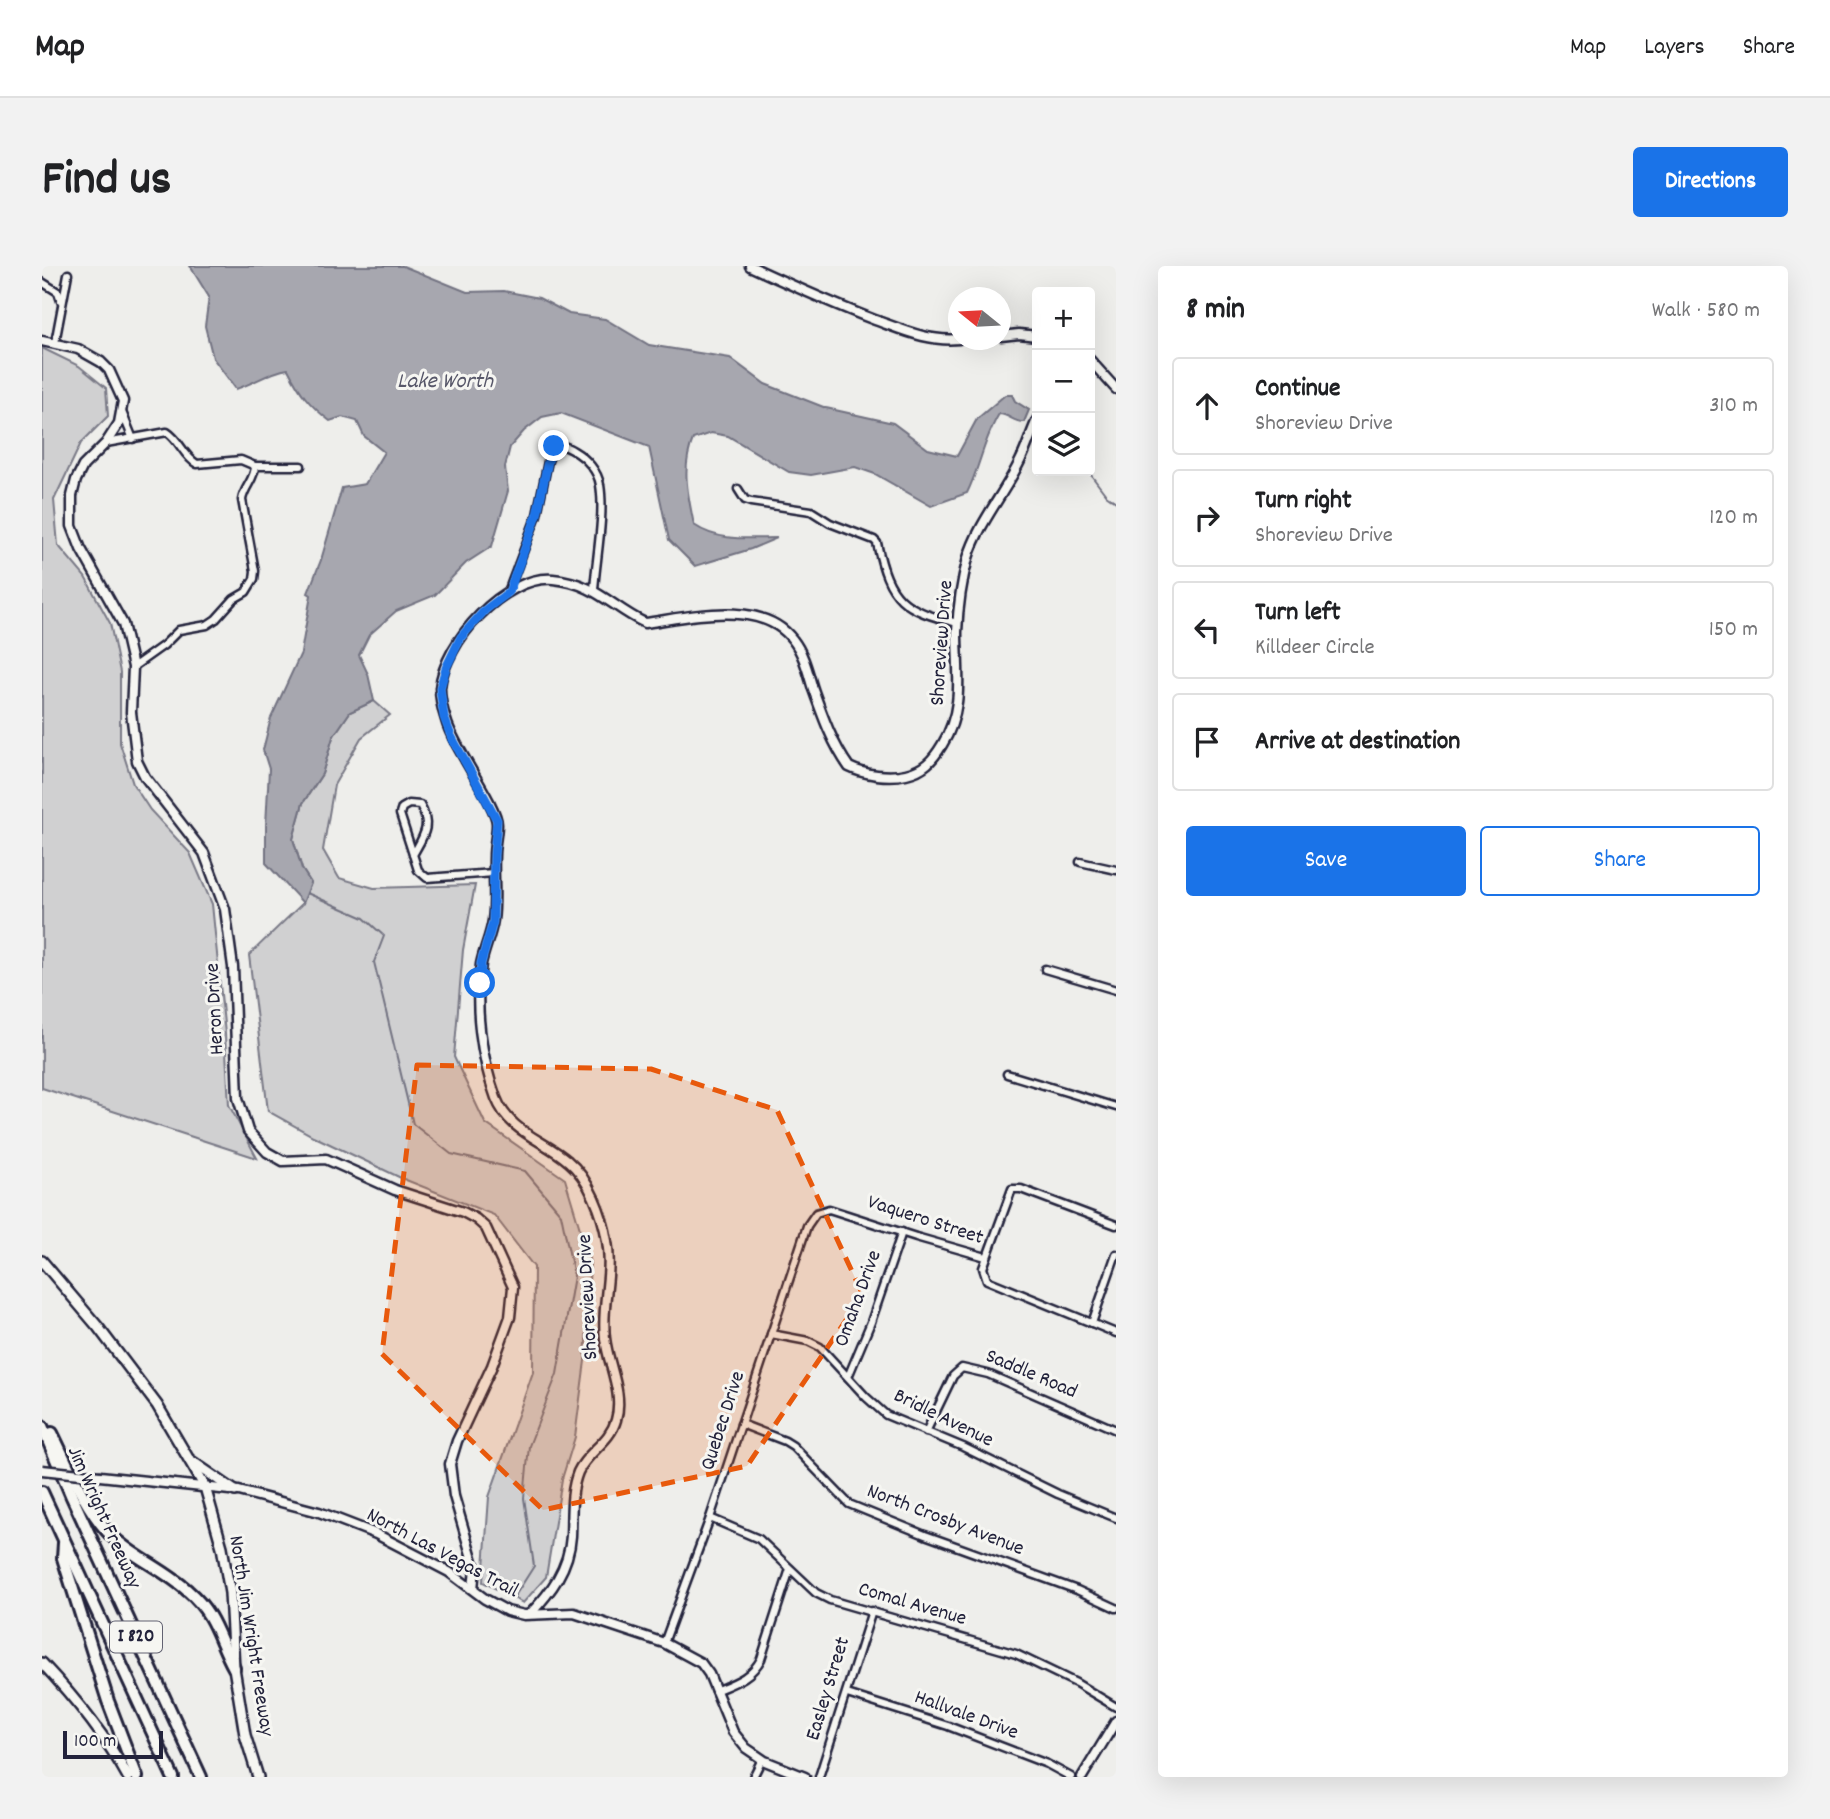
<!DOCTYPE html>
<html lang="en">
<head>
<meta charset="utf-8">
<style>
  :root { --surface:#fff; --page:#f2f2f2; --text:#202124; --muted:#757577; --line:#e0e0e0; --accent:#1a73e8 }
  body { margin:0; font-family:Dekko,sans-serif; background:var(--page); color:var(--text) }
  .controls { position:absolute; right:21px; top:21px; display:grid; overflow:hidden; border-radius:7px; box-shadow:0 7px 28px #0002 }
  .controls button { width:63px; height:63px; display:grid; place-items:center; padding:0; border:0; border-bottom:2px solid var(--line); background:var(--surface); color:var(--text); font:35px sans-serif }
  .compass { position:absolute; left:906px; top:21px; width:63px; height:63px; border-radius:50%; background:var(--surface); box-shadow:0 7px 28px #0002; rotate:288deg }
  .scale { position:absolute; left:21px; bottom:18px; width:100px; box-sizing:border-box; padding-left:7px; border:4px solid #22223b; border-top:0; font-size:19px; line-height:24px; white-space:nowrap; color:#22223b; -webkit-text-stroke:5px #f6f6f2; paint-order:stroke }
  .stop { position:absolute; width:21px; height:21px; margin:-16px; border:5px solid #1a73e8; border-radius:50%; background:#fff }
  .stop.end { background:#1a73e8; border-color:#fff; box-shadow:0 2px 7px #0008 }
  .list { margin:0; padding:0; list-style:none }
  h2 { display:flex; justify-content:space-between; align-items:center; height:91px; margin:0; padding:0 28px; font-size:30px }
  h2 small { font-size:23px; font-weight:400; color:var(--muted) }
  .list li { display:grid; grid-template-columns:46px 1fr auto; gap:21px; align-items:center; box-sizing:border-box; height:98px; margin:0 14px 14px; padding:0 14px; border:2px solid var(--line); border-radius:7px }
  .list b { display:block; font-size:26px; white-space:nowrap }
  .list p { margin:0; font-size:23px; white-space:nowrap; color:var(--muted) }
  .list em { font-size:23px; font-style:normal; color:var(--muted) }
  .actions { display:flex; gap:14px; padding:21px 28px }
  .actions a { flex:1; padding:16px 0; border:2px solid var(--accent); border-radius:7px; text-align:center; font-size:24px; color:var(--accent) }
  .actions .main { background:var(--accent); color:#fff }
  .icon { flex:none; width:38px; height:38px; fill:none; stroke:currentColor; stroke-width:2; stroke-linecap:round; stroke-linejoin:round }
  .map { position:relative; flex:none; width:1074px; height:1511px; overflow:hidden; border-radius:7px }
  header { display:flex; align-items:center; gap:42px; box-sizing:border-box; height:98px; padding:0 35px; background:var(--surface); border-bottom:2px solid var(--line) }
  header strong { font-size:33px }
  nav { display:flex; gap:38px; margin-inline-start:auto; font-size:24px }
  .intro { display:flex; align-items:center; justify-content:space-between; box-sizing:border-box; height:168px; padding:0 42px }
  h1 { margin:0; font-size:49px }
  .button { padding:18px 32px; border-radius:7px; background:var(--accent); color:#fff; font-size:24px; font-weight:700 }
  main { display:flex; gap:42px; padding:0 42px }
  aside { flex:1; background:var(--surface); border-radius:7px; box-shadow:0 7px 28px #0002 }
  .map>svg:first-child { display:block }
  .green { fill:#d0d0d1; stroke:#797986; stroke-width:2 }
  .water { fill:#a7a7af; stroke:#727281; stroke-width:2 }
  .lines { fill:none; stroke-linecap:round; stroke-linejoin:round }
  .stream { stroke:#727281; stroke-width:2 }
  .minor-casing { stroke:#22223b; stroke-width:11 }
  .tertiary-casing { stroke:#22223b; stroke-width:13 }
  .secondary-casing { stroke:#22223b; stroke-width:14 }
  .motorway-casing { stroke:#22223b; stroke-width:16 }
  .minor { stroke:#f6f6f2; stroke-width:6 }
  .tertiary { stroke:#f6f6f2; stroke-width:8 }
  .secondary { stroke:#f6f6f2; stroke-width:9 }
  .motorway { stroke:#f6f6f2; stroke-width:10 }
  .tertiary-bridge-casing { stroke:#22223b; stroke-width:13; stroke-linecap:butt }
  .tertiary-bridge { stroke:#f6f6f2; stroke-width:8 }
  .route { stroke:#1a73e8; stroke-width:9 }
  .marked { fill:#e8590c; fill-opacity:0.2; stroke:#e8590c; stroke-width:5; stroke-dasharray:14 9; stroke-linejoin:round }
  .labels { text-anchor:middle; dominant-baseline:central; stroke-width:6; stroke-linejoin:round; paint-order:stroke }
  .shield { fill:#f6f6f2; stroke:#626272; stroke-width:2 }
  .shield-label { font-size:19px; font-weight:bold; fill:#22223b }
  .street-label { font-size:21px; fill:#22223b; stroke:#f6f6f2 }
  .water-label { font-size:23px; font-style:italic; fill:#575769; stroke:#f6f6f2 }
</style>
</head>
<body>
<header>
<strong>Map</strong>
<nav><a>Map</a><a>Layers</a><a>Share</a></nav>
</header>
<div class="intro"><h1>Find us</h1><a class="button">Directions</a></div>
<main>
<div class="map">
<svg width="1074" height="1511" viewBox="0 0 1074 1511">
  <rect width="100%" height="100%" fill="#eeeeeb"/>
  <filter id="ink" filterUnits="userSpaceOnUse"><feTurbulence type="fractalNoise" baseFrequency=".0143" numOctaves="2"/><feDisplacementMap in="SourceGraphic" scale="14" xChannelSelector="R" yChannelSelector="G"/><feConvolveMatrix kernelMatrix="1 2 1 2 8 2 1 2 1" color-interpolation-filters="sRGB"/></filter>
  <g filter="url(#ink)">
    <g class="green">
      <path d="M 0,82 L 37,100 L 64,122 L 66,150 L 39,177 L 12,234 L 16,279 L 43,311 L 68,357 L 78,406 L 78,477 L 91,518 L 108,544 L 148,587 L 170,638 L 183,768 L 187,839 L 215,892 L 0,822 Z"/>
      <path d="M 332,435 L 348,449 L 319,472 L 292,519 L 281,584 L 297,612 L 332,622 L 433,619 L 421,684 L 412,791 L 443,857 L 523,913 L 548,996 L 543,1095 L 533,1171 L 520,1213 L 504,1311 L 481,1337 L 441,1316 L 447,1231 L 491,1106 L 492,1001 L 452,949 L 359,912 L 271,870 L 226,845 L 207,689 L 261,637 L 269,617 L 260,603 L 251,573 L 261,537 L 280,508 L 291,471 L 308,446 Z"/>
    </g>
    <path class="water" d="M 148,0 L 361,0 L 425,26 L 462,25 L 497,32 L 527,48 L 563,53 L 607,79 L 688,92 L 723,118 L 784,142 L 851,157 L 886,183 L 915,190 L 935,153 L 963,129 L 970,129 L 973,135 L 987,144 L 982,156 C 973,157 966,148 957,148 C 942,172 938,201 925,227 L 889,240 L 833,208 L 813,201 L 769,209 L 747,206 L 686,170 L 669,167 L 651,173 C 639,202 646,229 652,259 C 677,276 706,272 735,272 L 709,283 L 653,300 L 627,274 L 607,181 L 519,147 L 500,151 L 482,165 L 468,181 L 463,201 L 466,225 L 450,280 L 424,297 L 393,329 L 354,345 L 327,369 L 317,389 L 326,408 L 332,435 L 308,446 L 291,471 L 280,508 L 261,537 L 251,573 L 260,603 L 269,617 L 261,637 L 224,597 L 224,559 L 227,503 L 221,484 L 229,452 L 259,387 L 269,329 L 266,327 L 279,294 L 300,222 L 323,218 L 342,186 L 322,170 L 315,155 L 300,151 L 288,155 C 267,139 258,127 246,103 C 227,106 213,117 194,123 L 171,92 L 163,60 L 167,31 Z"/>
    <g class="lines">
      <g class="stream">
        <path d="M 1046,205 L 1064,229 L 1074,236"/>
        <path d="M 265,627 L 322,652 L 342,670 L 332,696 L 371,858 L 409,888 L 483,905 L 519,948 L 532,1010 L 515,1108 L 487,1180 L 482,1232 L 492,1300 L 471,1333"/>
      </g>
      <g class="minor-casing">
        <g id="minor">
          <path d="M 0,16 L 16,26 L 19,35"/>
          <path d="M 13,77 L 26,8"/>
          <path d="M 80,146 L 91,173"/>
          <path d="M 64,177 L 125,166 C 138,174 141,190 155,198 L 199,194 L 213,200 C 213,213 202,221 200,234 L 213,305 L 212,313 L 204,326 L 192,333 L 174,353 L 165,359 L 137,364 L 122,379 L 91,401"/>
          <path d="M 213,200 L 259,200"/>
          <path d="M 696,223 L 703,234 L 709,236 L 769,245 L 788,257 L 832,274 L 835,277 C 847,334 861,344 916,357"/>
          <path d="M 466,326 L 495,249 L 506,195 L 512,180 C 520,178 525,181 532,185 C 544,192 556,205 558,219 C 563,249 554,293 552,324"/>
          <path d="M 371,589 C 382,569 390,560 378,539 L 367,538 L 360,542 L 358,548 L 376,604 L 385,612 L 452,607"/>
          <path d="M 1038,596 L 1074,604"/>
          <path d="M 1003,703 L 1074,724"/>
          <path d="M 965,808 L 1074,841"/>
          <path d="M 1074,959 L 979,923 L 970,923 L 941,1002 L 945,1014 L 1074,1067"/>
          <path d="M 1050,1057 L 1074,988"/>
          <path d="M 729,1068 L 766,1075 L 778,1081 L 824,1131 L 844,1149 L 921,1181 L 1016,1228 L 1074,1252"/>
          <path d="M 806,1111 L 829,1056 L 860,966"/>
          <path d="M 699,1158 L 743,1175 L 751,1180 L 807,1238 L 883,1269 L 1035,1324 L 1074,1342"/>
          <path d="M 884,1166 L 911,1110 L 920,1102 L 946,1108 L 1074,1164"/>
          <path d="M 668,1252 L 717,1273 L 774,1327 L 788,1334 L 974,1388 L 1034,1417 L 1074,1441"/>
          <path d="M 622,1377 L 668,1252 L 765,960 L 774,947 L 787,943 L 874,971 L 944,991"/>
          <path d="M 673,1425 C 692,1417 709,1412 719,1393 L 748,1303"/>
          <path d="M 805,1428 L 906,1460 L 1005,1498 L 1029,1511"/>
          <path d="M 711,1511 L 720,1493"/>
          <path d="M 777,1511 L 830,1345"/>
        </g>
      </g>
      <g class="tertiary-casing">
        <g id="tertiary">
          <path d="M 708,0 C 749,19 791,38 833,54 C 861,64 887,76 917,73"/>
          <path d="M 959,70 L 977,68 L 995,70"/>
          <path d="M 0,75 L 36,83 L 59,96 L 67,104 L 81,135 L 77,157 L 64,177 L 41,200 L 34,214 L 30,230 L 30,260 L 39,283 L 81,358 L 91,401 L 89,446 L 95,495 L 103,511 L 162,587 L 183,643 L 191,701 L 196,832 L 206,865 L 225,886 L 241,895 L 284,893 L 353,924 L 421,946 L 434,953 L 444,962 L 471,1021 L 468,1051 L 450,1100 L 415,1175 L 408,1198 L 412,1230 L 433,1302 L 431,1323"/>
          <path d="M 1048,94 L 1074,123"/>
          <path d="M 58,1210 L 197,1225 L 277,1246 L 334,1268 L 407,1306 L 443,1333 L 465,1345 L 482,1349 L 532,1347 L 622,1377 L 659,1397 L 667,1408 L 691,1466 L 704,1482 L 723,1495 L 763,1511"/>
          <path d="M 488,1348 C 509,1326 527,1302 529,1270 C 530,1248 528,1226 536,1206 C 545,1186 568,1176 574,1154 C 582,1127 566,1099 563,1072 C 559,1040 571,1007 565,975 C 561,949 547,912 526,895 C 502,874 467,866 454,832 C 439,791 432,741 439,698 C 442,683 449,669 451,654 C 454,633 451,611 452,590 C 452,579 455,568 455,558 C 455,539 411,481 404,454 C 401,445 398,432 398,422 C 402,376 463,309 511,313 C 554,317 569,341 603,357 C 647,351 720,332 751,374 C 762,388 766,407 771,423 C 781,451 790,477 807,501 C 823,509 847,512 864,508 C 882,504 891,494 900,479 C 923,442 915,406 915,366 C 916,342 920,314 926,292 C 937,256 963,227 979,193 C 985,181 989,167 995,154"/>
          <path d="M 1040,1511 L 1074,1455"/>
        </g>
      </g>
      <g class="secondary-casing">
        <g id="secondary">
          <path d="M 0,995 L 56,1061 L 115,1139 L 163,1221 L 180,1281 L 188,1327 L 192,1402 L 197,1432 L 203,1469 L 216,1511"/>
          <path d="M 148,1194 L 193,1225"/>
          <path d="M 0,1397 C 33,1432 63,1469 86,1511"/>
        </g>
      </g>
      <g class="motorway-casing">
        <g id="motorway">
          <path d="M 0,1160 L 30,1231 L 159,1511"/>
          <path d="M 10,1167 C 26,1199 41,1238 65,1265 C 89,1291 121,1302 146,1325 C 174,1349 176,1373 192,1402"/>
          <path d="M 0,1226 L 131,1511"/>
          <path d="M 22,1277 L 21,1292 L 66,1435 L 95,1511"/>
        </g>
      </g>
      <use href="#minor" class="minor"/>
      <use href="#tertiary" class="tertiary"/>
      <use href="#secondary" class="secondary"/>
      <use href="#motorway" class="motorway"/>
      <g class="tertiary-bridge-casing">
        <path id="tertiary-bridge" d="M 0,1204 L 58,1210"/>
      </g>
      <use href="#tertiary-bridge" class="tertiary-bridge"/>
    </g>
  </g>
  <g class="lines" filter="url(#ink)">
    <path class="route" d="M 438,717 L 439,697 L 451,656 L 452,589 L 455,554 L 409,470 L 402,451 L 398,422 L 404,402 L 419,371 L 443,344 L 467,326 L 495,249 L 506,195 L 512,180"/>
  </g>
  <path class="marked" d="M 375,799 L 609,803 L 735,844 L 821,1029 L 705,1200 L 501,1244 L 340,1088 Z"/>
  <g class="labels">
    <rect class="shield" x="68" y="1355.5" width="52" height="31" rx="5"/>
    <g class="shield-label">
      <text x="94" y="1371">I 820</text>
    </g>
    <g class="street-label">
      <text transform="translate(901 377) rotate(-86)">Shoreview Drive</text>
      <text transform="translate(174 743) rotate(-93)">Heron Drive</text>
      <text transform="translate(883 955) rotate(18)">Vaquero Street</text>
      <text transform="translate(547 1031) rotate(-93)">Shoreview Drive</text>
      <text transform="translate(817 1033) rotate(-70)">Omaha Drive</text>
      <text transform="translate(989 1109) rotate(23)">Saddle Road</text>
      <text transform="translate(901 1153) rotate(26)">Bridle Avenue</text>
      <text transform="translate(682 1155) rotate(-72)">Quebec Drive</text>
      <text transform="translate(61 1252) rotate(66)">Jim Wright Freeway</text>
      <text transform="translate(903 1255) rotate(21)">North Crosby Avenue</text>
      <text transform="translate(400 1288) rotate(28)">North Las Vegas Trail</text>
      <text transform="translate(870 1339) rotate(16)">Comal Avenue</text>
      <text transform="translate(208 1370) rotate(81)">North Jim Wright Freeway</text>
      <text transform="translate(787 1423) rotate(-73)">Easley Street</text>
      <text transform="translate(924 1450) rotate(20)">Hallvale Drive</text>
    </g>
    <g class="water-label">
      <text x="403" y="116">Lake Worth</text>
    </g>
  </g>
</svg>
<div class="controls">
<button>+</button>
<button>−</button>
<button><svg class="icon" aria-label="layers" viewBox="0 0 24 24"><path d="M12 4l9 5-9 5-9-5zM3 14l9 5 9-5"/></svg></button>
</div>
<svg class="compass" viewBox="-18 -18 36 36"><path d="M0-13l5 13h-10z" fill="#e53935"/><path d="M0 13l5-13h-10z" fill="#757577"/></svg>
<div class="scale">100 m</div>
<div class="stop" style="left:438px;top:717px"></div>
<div class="stop end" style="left:512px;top:180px"></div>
</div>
<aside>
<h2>8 min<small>Walk · 580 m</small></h2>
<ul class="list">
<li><svg class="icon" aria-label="ahead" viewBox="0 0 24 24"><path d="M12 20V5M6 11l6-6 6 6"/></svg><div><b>Continue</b><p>Shoreview Drive</p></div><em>310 m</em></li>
<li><svg class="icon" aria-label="right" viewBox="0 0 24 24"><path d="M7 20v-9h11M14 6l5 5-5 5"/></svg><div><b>Turn right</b><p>Shoreview Drive</p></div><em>120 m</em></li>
<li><svg class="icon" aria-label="left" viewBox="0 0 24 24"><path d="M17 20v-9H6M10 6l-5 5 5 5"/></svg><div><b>Turn left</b><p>Killdeer Circle</p></div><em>150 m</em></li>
<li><svg class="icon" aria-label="arrive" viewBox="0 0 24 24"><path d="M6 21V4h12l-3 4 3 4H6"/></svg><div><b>Arrive at destination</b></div></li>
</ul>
<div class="actions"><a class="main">Save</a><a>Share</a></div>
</aside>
</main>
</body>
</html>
